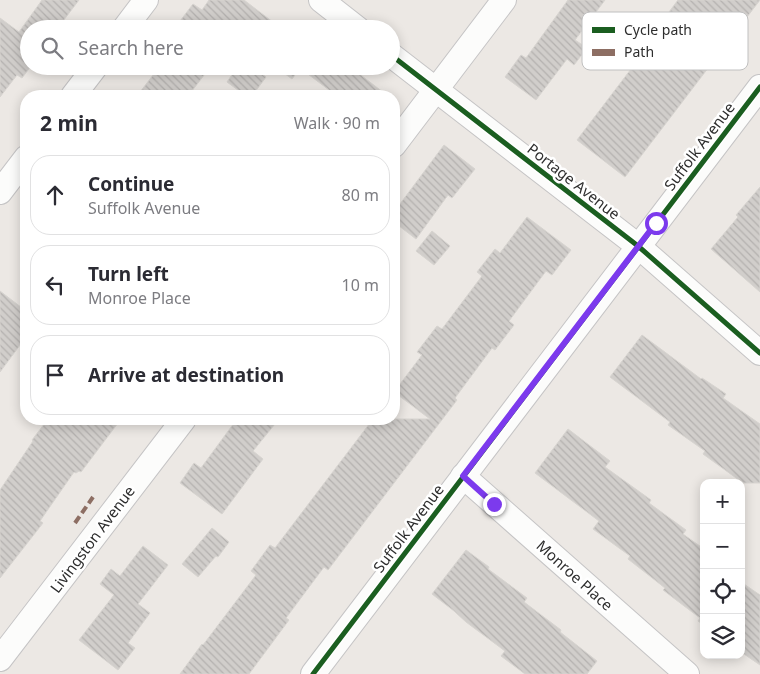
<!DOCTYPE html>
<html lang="en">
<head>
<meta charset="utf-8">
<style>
  :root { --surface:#fff; --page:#f2f2f3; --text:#2b2b33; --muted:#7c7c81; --line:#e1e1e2 }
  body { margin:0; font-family:"Noto Sans",sans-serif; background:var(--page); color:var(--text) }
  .controls { position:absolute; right:15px; bottom:15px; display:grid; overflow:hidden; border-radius:10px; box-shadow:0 2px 12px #0003 }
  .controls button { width:45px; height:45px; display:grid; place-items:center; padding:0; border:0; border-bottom:1px solid var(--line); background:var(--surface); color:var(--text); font:25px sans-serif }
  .stop { position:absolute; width:15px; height:15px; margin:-11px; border:4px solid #7c3aed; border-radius:50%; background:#fff }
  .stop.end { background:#7c3aed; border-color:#fff; box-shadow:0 1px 5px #0008 }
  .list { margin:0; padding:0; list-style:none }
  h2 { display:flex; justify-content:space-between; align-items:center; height:65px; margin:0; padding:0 20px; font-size:21px }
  h2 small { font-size:16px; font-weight:400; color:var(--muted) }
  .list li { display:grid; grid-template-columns:32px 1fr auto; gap:15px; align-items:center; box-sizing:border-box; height:80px; margin:0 10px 10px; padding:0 10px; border:1px solid var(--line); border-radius:20px }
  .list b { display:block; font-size:19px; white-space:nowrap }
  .list p { margin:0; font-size:16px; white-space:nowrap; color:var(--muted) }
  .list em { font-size:16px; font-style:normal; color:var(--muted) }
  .icon { flex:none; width:28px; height:28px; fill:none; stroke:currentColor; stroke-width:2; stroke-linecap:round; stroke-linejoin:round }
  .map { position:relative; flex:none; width:760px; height:674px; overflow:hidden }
  .search { position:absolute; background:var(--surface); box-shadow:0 2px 12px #0003; left:20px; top:20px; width:380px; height:55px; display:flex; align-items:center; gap:12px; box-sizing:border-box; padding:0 18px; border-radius:28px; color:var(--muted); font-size:19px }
  .panel { position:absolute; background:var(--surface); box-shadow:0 2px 12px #0003; left:20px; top:90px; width:380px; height:335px; border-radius:20px }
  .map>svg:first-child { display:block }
  .building { fill:url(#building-back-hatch); stroke:#d7d4d0 }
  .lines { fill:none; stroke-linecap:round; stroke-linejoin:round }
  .minor-casing { stroke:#c5c4c5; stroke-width:26 }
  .minor { stroke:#fcfcfb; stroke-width:24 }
  .quiet { stroke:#8d6e63; stroke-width:4; stroke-dasharray:8 4; stroke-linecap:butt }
  .cycleway-casing { stroke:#fff; stroke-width:8 }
  .cycleway { stroke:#1b5e20; stroke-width:5 }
  .route { stroke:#7c3aed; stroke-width:6 }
  .labels { text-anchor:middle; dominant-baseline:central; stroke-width:5; stroke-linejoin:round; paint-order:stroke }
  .street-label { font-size:15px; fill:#2e2e2e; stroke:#fff }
  .key { fill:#fff; stroke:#c0c0c0; stroke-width:1 }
  .key-label { font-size:14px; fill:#2e2e2e }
</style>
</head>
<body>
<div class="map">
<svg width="760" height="674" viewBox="0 0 760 674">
  <defs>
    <pattern id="building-back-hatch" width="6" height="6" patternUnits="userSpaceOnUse" patternTransform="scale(1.25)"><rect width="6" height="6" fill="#d1cecb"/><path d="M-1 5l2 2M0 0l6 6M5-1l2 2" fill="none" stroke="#b4b1af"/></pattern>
  </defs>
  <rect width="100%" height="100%" fill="#ece8e4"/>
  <g class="building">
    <path d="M 42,0 L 79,0 L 57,29 L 29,29 L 29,66 L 31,66 L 22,78 L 17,75 L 0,97 L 0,18 L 19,32 Z"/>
    <path d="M 209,0 L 244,0 L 282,29 L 174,29 L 193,4 L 202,10 Z"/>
    <path d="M 568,0 L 605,0 L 575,40 L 587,48 L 574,65 L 567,59 L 536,100 L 505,77 L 521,55 L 526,58 Z"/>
    <path d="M 678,0 L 760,0 L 625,177 L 577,140 L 663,27 L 660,24 Z"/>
    <path d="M 160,66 L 211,66 L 188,96 L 137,96 Z"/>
    <path d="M 238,66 L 251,66 L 266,77 L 252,96 L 246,96 L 227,82 Z"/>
    <path d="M 277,66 L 349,66 L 388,96 L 337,96 L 300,68 L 292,79 L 276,67 Z"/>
    <path d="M 444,145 L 475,169 L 452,198 L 448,195 L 416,239 L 394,222 L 394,212 Z"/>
    <path d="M 760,187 L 760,292 L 711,249 L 738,217 L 736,215 Z"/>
    <path d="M 527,217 L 571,250 L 552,275 L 546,271 L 509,321 L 514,325 L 495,350 L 492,348 L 455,398 L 457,400 L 328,570 L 324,567 L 286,618 L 289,620 L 249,674 L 180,674 L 202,644 L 203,645 L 256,575 L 251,571 L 270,545 L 275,548 L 373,419 L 430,419 L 394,392 L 422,355 L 417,352 L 437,326 L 442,329 L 482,276 L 477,272 L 495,249 L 500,253 Z"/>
    <path d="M 432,231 L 450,246 L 434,265 L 416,251 Z"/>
    <path d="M 0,291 L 26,311 L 26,337 L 0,372 Z"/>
    <path d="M 642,335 L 701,379 L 702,378 L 726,394 L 723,398 L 760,424 L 760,483 L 743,483 L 703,454 L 705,451 L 668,425 L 670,422 L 610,377 Z"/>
    <path d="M 48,419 L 121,419 L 81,472 L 79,471 L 76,473 L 74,472 L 40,521 L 43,523 L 0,578 L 0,490 L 33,441 L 32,440 Z"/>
    <path d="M 237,419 L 279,419 L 253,451 L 263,459 L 222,514 L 180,483 L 194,463 L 201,468 Z"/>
    <path d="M 568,429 L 610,461 L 605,467 L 651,500 L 649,503 L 686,530 L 683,534 L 704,549 L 704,625 L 698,621 L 700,618 L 663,590 L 665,588 L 628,559 L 630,556 L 593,529 L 599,521 L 535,473 Z"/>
    <path d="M 212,528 L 229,542 L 218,557 L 216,556 L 198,577 L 182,564 Z"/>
    <path d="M 143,546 L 168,565 L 138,604 L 150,613 L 128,643 L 135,648 L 118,670 L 79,640 L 114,595 L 100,584 L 111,569 L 120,576 Z"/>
    <path d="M 466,550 L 489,567 L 488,569 L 527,598 L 524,602 L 561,630 L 560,632 L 597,661 L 587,674 L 525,674 L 501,656 L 505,651 L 466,622 L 454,611 L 432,594 Z"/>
    <path d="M 741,582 L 760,595 L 760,665 L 741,652 Z"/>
  </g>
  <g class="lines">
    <g class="minor-casing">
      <g id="minor">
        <path d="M 321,0 L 358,29"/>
        <path d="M 124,29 L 146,0"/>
        <path d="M 391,55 L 638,246 L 760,353"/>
        <path d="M 73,96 L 96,66"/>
        <path d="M 394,145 L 504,0"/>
        <path d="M 0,192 L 26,158"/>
        <path d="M 463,476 L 687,674"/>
        <path d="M 0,659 L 184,419"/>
        <path d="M 313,674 L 760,87"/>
      </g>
    </g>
    <use href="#minor" class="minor"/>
    <path class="quiet" d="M 75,523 L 93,497"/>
    <g class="cycleway-casing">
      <g id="cycleway">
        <path d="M 391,55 L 638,246 L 760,353"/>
        <path d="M 313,674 L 760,87"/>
      </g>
    </g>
    <use href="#cycleway" class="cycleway"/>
  </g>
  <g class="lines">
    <path class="route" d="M 494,504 L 463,476 L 656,223"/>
  </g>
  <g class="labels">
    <g class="street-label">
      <text transform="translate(699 146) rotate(-53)">Suffolk Avenue</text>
      <text transform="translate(574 181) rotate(38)">Portage Avenue</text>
      <text transform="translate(408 528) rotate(-53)">Suffolk Avenue</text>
      <text transform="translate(92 539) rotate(-53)">Livingston Avenue</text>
      <text transform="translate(575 575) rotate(42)">Monroe Place</text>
    </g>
  </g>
  <rect x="582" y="12" width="166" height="58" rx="8" class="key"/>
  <rect x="592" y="27" width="23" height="6" fill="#1b5e20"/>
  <rect x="592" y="49" width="23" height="7" fill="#8d6e63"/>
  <g class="key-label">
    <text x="624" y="35">Cycle path</text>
    <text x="624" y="57">Path</text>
  </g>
</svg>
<div class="controls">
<button>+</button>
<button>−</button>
<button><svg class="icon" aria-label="locate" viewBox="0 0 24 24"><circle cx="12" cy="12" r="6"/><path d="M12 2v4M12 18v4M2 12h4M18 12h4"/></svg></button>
<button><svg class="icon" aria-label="layers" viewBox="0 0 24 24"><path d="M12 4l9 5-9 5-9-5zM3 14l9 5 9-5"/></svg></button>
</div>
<div class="stop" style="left:656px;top:223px"></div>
<div class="stop end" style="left:494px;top:504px"></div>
<div class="search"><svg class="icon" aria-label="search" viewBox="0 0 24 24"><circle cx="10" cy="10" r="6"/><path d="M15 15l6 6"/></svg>Search here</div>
<section class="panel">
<h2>2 min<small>Walk · 90 m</small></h2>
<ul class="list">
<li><svg class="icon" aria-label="ahead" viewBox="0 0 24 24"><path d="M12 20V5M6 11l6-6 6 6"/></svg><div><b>Continue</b><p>Suffolk Avenue</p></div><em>80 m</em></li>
<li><svg class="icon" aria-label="left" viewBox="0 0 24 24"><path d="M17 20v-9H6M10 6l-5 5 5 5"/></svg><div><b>Turn left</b><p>Monroe Place</p></div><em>10 m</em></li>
<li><svg class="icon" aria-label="arrive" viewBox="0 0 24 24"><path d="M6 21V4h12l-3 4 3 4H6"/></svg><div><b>Arrive at destination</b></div></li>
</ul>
</section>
</div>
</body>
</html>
